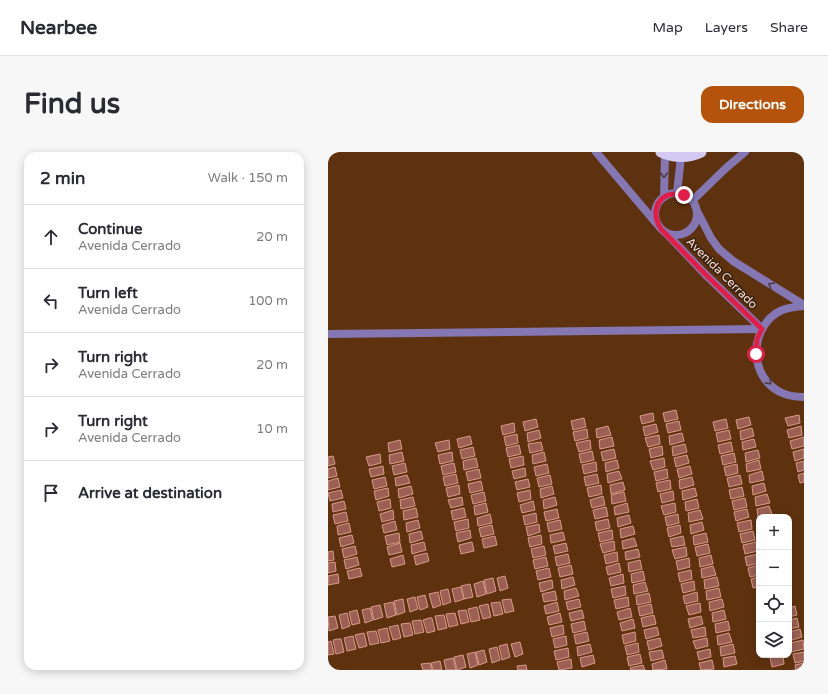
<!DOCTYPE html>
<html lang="en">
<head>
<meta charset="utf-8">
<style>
  :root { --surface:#fff; --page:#f7f7f7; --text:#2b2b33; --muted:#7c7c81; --line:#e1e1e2; --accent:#b45309 }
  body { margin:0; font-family:"Varela Round",sans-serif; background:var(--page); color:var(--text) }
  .controls { position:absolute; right:12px; bottom:12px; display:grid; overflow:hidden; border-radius:8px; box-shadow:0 2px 10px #0003 }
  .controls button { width:36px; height:36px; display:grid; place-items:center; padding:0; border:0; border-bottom:1px solid var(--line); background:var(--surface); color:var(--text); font:20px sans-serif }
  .stop { position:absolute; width:12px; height:12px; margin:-9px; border:3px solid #e11d48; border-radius:50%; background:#fff }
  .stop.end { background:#e11d48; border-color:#fff; box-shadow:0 1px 4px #0008 }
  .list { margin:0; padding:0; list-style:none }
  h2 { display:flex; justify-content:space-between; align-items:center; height:52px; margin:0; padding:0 16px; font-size:17px }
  h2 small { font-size:13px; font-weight:400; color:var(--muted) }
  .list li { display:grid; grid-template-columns:26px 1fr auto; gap:12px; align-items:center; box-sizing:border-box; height:64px; padding:0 16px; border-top:1px solid var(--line) }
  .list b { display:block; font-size:15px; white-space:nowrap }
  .list p { margin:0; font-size:13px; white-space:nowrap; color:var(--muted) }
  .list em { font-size:13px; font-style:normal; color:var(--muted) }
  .icon { flex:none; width:22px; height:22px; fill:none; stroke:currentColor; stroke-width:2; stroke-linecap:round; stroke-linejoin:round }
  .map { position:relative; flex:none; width:476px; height:518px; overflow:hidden; border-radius:12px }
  header { display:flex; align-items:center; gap:24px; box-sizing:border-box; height:56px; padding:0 20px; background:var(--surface); border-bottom:1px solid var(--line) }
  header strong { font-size:19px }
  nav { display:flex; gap:22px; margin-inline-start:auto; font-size:14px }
  .intro { display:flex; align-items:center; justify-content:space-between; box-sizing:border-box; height:96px; padding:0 24px }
  h1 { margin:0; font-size:28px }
  .button { padding:10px 18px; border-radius:12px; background:var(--accent); color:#fff; font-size:14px; font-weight:700 }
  main { display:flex; gap:24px; padding:0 24px }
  aside { flex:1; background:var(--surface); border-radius:12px; box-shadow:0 2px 10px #0003 }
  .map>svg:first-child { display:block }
  .building { fill:#9b6053; stroke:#da9a8b }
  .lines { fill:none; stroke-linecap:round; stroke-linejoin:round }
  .minor { stroke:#8477b4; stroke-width:8 }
  .trunk { stroke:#d2caf2; stroke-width:11 }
  .oneway { stroke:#4d3a43 }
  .route { stroke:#e11d48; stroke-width:5 }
  .labels { text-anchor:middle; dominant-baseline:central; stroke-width:3; stroke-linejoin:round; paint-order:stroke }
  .street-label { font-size:12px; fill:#faddcc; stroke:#352012 }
</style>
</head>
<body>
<header>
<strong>Nearbee</strong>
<nav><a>Map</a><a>Layers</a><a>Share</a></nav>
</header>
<div class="intro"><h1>Find us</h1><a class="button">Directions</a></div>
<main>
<aside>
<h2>2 min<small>Walk · 150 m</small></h2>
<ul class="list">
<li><svg class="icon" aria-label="ahead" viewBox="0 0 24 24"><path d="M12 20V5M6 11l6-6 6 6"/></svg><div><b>Continue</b><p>Avenida Cerrado</p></div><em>20 m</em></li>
<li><svg class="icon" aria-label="left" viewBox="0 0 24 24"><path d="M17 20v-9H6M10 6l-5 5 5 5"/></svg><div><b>Turn left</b><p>Avenida Cerrado</p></div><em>100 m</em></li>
<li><svg class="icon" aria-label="right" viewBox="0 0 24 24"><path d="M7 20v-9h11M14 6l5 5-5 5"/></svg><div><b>Turn right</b><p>Avenida Cerrado</p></div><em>20 m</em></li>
<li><svg class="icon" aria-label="right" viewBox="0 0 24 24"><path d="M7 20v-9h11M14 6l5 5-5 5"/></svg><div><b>Turn right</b><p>Avenida Cerrado</p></div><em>10 m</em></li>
<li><svg class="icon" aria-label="arrive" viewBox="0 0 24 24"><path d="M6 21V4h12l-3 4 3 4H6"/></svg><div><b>Arrive at destination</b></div></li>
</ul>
</aside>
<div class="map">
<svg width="476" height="518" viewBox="0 0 476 518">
  <rect width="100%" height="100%" fill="#5f320f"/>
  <g class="building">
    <path d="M 348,258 L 350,267 L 337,270 L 335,261 Z"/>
    <path d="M 325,261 L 326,269 L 314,272 L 312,264 Z"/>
    <path d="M 471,263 L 472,271 L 460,274 L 457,266 Z"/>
    <path d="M 421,265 L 423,273 L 410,277 L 408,268 Z"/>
    <path d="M 256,266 L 258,275 L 245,278 L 243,269 Z"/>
    <path d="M 208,267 L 210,275 L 197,279 L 195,270 Z"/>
    <path d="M 398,267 L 400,276 L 387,279 L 385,270 Z"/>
    <path d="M 351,269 L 353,278 L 340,281 L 338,272 Z"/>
    <path d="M 186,271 L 187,280 L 175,283 L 173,274 Z"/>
    <path d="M 328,272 L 330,280 L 317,284 L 315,275 Z"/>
    <path d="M 280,274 L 283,283 L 269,286 L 268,277 Z"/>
    <path d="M 473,274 L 474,283 L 461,286 L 459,278 Z"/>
    <path d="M 424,276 L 426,284 L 413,288 L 412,279 Z"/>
    <path d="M 259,277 L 260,286 L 247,289 L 245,280 Z"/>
    <path d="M 211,278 L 213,286 L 200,290 L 199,281 Z"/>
    <path d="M 401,278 L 403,287 L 390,290 L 388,281 Z"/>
    <path d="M 354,281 L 356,289 L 342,293 L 341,284 Z"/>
    <path d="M 189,282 L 190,291 L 178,294 L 176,285 Z"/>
    <path d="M 331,283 L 332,292 L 320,295 L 317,286 Z"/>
    <path d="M 142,284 L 144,292 L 131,296 L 129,287 Z"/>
    <path d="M 284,285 L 286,294 L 272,297 L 271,288 Z"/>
    <path d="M 476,285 L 476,294 L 464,297 L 462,289 Z"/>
    <path d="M 426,287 L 428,295 L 415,298 L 414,290 Z"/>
    <path d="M 72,288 L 74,297 L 61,300 L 60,291 Z"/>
    <path d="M 121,288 L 122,297 L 110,300 L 107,291 Z"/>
    <path d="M 262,288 L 263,297 L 251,300 L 248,291 Z"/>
    <path d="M 213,290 L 215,298 L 202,301 L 200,292 Z"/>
    <path d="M 403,290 L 405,299 L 392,302 L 390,293 Z"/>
    <path d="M 357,292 L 359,300 L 345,304 L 344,295 Z"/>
    <path d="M 191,293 L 193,302 L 180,305 L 178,296 Z"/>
    <path d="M 334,294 L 335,303 L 323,306 L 321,297 Z"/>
    <path d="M 145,295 L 147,304 L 134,307 L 132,298 Z"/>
    <path d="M 286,297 L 288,306 L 275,309 L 273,300 Z"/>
    <path d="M 476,297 L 476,306 L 467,309 L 465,300 Z"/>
    <path d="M 430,298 L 432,306 L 418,310 L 417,301 Z"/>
    <path d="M 264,299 L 266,308 L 253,311 L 251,302 Z"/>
    <path d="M 74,300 L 76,309 L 62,312 L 61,303 Z"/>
    <path d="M 124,300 L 125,309 L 112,312 L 110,303 Z"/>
    <path d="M 216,300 L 218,309 L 205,312 L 204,303 Z"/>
    <path d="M 406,301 L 408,310 L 395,313 L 393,304 Z"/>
    <path d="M 52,302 L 53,311 L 41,314 L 38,305 Z"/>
    <path d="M 359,303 L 361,311 L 348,315 L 346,306 Z"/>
    <path d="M 5,304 L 7,312 L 0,314 L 0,305 Z"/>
    <path d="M 195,304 L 196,313 L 183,316 L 181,307 Z"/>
    <path d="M 148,306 L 150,315 L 136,318 L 135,309 Z"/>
    <path d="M 336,306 L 337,315 L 325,318 L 322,309 Z"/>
    <path d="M 289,308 L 291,316 L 278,320 L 277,311 Z"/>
    <path d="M 431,308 L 433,317 L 419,320 L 418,312 Z"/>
    <path d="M 476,309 L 476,318 L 470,320 L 468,311 Z"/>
    <path d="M 268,310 L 269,319 L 256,322 L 254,313 Z"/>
    <path d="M 77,311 L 79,320 L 66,323 L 64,314 Z"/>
    <path d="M 126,311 L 128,320 L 115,323 L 113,314 Z"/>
    <path d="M 219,312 L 221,321 L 208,324 L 206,315 Z"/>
    <path d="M 409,312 L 410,321 L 398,324 L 396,315 Z"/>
    <path d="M 55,314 L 56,322 L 43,325 L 41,317 Z"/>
    <path d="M 362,314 L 364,322 L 351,326 L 349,317 Z"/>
    <path d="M 7,315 L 9,324 L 0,326 L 0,317 Z"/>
    <path d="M 197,316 L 198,324 L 186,327 L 184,319 Z"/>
    <path d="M 151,317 L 153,326 L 140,329 L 138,320 Z"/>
    <path d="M 339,317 L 340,326 L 328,329 L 326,320 Z"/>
    <path d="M 291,319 L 294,327 L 280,331 L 279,322 Z"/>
    <path d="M 434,319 L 436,328 L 422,331 L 421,323 Z"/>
    <path d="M 476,321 L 476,330 L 472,331 L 470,323 Z"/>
    <path d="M 128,322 L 130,331 L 117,334 L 115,325 Z"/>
    <path d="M 269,322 L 271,331 L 258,334 L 256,325 Z"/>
    <path d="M 79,323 L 82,331 L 68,334 L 67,326 Z"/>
    <path d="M 222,323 L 224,332 L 211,335 L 209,326 Z"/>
    <path d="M 412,323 L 414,332 L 401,335 L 399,326 Z"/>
    <path d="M 57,325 L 59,334 L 46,337 L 44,328 Z"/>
    <path d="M 364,325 L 366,333 L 352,337 L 351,328 Z"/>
    <path d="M 10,326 L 12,335 L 0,338 L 0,329 Z"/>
    <path d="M 200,327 L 202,335 L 189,338 L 187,330 Z"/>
    <path d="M 342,328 L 343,337 L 330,340 L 328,331 Z"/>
    <path d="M 153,329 L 155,338 L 142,341 L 140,332 Z"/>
    <path d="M 295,330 L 297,338 L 283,342 L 282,333 Z"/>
    <path d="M 436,331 L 438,339 L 425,343 L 424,334 Z"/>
    <path d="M 131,333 L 132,342 L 120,345 L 118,336 Z"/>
    <path d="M 273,333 L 274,342 L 261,345 L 259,336 Z"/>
    <path d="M 83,334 L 85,342 L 71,346 L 70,337 Z"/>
    <path d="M 224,334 L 226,342 L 213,346 L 212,337 Z"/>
    <path d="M 414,335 L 416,344 L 403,347 L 401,338 Z"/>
    <path d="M 60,336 L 61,344 L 48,348 L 46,339 Z"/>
    <path d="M 367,336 L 369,344 L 355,348 L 354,339 Z"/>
    <path d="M 13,338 L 15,346 L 2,349 L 0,341 Z"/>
    <path d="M 202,338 L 203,347 L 191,350 L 189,341 Z"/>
    <path d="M 345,339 L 346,348 L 334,351 L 332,342 Z"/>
    <path d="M 156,340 L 158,349 L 145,352 L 143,343 Z"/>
    <path d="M 296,340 L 298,349 L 284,352 L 283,343 Z"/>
    <path d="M 439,342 L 442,351 L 428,354 L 427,345 Z"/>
    <path d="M 275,344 L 277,353 L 264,356 L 262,348 Z"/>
    <path d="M 85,345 L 87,354 L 73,357 L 72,348 Z"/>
    <path d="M 134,345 L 135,353 L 123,356 L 120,348 Z"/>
    <path d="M 227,345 L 229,353 L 216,357 L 215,348 Z"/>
    <path d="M 417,346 L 419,355 L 406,358 L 404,349 Z"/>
    <path d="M 62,347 L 63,356 L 51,359 L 49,350 Z"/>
    <path d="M 369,347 L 371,356 L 358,359 L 357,350 Z"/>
    <path d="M 16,349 L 18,357 L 5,360 L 4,352 Z"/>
    <path d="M 205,349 L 207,358 L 194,361 L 192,353 Z"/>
    <path d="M 158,351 L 160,360 L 147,363 L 146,354 Z"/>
    <path d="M 299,351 L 301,360 L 287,363 L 286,355 Z"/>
    <path d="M 347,351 L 348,360 L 336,363 L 333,354 Z"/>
    <path d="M 441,354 L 444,362 L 430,366 L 429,357 Z"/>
    <path d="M 278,355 L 280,364 L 267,367 L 265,358 Z"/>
    <path d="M 88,356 L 90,365 L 76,368 L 75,359 Z"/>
    <path d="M 136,356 L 138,365 L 125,368 L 123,359 Z"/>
    <path d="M 229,357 L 231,366 L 218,369 L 216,360 Z"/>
    <path d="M 419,357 L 421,365 L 408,369 L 406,360 Z"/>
    <path d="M 65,358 L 66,367 L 54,370 L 52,362 Z"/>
    <path d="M 372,358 L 375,367 L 361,370 L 360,361 Z"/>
    <path d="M 18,360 L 20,369 L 7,372 L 5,363 Z"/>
    <path d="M 208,361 L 209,370 L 197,373 L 195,364 Z"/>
    <path d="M 162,362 L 164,371 L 150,374 L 149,366 Z"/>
    <path d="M 350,362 L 351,371 L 339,374 L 337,365 Z"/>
    <path d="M 301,363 L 303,371 L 290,375 L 289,366 Z"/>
    <path d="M 140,367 L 141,376 L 128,379 L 126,370 Z"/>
    <path d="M 280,367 L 282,376 L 269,379 L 267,370 Z"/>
    <path d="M 90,368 L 92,376 L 79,380 L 78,371 Z"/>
    <path d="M 232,368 L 234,377 L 221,380 L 219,371 Z"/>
    <path d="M 423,368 L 424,377 L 411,380 L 409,371 Z"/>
    <path d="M 67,369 L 69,378 L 56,381 L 54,373 Z"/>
    <path d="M 374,370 L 376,378 L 363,382 L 362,373 Z"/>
    <path d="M 21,371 L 23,380 L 10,383 L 9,374 Z"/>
    <path d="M 211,372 L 212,380 L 200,384 L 198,375 Z"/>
    <path d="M 164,373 L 166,382 L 153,385 L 151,376 Z"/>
    <path d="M 352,373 L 353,381 L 341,385 L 339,376 Z"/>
    <path d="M 305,374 L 307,382 L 293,386 L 292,377 Z"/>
    <path d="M 142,378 L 143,386 L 130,390 L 128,381 Z"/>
    <path d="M 284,378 L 285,387 L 272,390 L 270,381 Z"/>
    <path d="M 93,379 L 95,387 L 82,391 L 81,382 Z"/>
    <path d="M 425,379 L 427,388 L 414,391 L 412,382 Z"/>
    <path d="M 235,380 L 237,388 L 223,391 L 222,383 Z"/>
    <path d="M 71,381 L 72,390 L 59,393 L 57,384 Z"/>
    <path d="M 378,381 L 380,390 L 366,393 L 365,384 Z"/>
    <path d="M 24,383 L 26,391 L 13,395 L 11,386 Z"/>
    <path d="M 213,383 L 214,392 L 202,395 L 200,386 Z"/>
    <path d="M 167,384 L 169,393 L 156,396 L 154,387 Z"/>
    <path d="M 355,384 L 357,393 L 344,395 L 342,387 Z"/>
    <path d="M 306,386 L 309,394 L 295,397 L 294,389 Z"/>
    <path d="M 286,389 L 287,398 L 275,401 L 272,392 Z"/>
    <path d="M 96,390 L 98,398 L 84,402 L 83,393 Z"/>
    <path d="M 144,390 L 146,399 L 133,402 L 131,393 Z"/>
    <path d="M 428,390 L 430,399 L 417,402 L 415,393 Z"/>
    <path d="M 72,391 L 74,400 L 61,403 L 59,395 Z"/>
    <path d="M 238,391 L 240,399 L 227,402 L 225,394 Z"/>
    <path d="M 380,392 L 382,401 L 369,404 L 367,395 Z"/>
    <path d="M 27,394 L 29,402 L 16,406 L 14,397 Z"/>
    <path d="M 216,394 L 218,403 L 205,406 L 203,397 Z"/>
    <path d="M 358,395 L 359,404 L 347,407 L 344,398 Z"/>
    <path d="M 310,397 L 312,405 L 298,408 L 297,400 Z"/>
    <path d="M 5,399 L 6,408 L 0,409 L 0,400 Z"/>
    <path d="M 289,400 L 290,409 L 278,412 L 276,403 Z"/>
    <path d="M 99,401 L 101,409 L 88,413 L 86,404 Z"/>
    <path d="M 240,402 L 242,411 L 229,414 L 227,405 Z"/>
    <path d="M 430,402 L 431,411 L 419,414 L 417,405 Z"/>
    <path d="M 75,403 L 77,412 L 64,415 L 62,407 Z"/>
    <path d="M 383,403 L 385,412 L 372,415 L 371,406 Z"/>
    <path d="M 29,405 L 31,413 L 18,417 L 16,408 Z"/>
    <path d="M 218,405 L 220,414 L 207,417 L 205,408 Z"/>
    <path d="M 361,406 L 362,415 L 350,418 L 348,409 Z"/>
    <path d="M 312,408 L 314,417 L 301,420 L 300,411 Z"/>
    <path d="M 7,410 L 8,419 L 0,421 L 0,411 Z"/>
    <path d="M 291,411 L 293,420 L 280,423 L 278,415 Z"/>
    <path d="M 243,413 L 245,422 L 232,425 L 230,416 Z"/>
    <path d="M 431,413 L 431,423 L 422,425 L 420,416 Z"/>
    <path d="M 385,414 L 388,423 L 374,426 L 373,417 Z"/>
    <path d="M 32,416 L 34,424 L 21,427 L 19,419 Z"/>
    <path d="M 221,416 L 223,425 L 210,428 L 208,419 Z"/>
    <path d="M 363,418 L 364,427 L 352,430 L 350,421 Z"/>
    <path d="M 315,419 L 317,428 L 304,431 L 303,422 Z"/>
    <path d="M 10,422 L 11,431 L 0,433 L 0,424 Z"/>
    <path d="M 295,422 L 296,431 L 283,434 L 281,426 Z"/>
    <path d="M 177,424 L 180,436 L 172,439 L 169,426 Z"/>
    <path d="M 245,425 L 247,433 L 234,437 L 233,428 Z"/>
    <path d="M 389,425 L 391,434 L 377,437 L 376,428 Z"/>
    <path d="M 431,425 L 431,435 L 425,436 L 423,427 Z"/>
    <path d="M 165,426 L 168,439 L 159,442 L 156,428 Z"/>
    <path d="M 224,428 L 225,436 L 213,440 L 211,431 Z"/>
    <path d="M 155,429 L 158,442 L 149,445 L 146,432 Z"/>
    <path d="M 366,429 L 367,438 L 355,441 L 353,432 Z"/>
    <path d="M 317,430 L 320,439 L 306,442 L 305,433 Z"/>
    <path d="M 142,432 L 145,445 L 136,447 L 133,434 Z"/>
    <path d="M 297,434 L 298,443 L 285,446 L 283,437 Z"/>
    <path d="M 133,435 L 136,447 L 127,450 L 124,437 Z"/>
    <path d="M 248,436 L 251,444 L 237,448 L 236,439 Z"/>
    <path d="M 391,436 L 393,445 L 379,448 L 378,439 Z"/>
    <path d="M 120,437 L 123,450 L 115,453 L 112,439 Z"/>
    <path d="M 227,439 L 229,448 L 216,450 L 214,442 Z"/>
    <path d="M 110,440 L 113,453 L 105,456 L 101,442 Z"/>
    <path d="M 369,440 L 370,449 L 357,452 L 355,444 Z"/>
    <path d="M 321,441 L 323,450 L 309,453 L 308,444 Z"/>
    <path d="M 97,443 L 100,455 L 92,458 L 89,445 Z"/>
    <path d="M 87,445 L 90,457 L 82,460 L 79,447 Z"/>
    <path d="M 300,445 L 301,454 L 288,457 L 286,448 Z"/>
    <path d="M 75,447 L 77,460 L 69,463 L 66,449 Z"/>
    <path d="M 183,447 L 186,459 L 177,461 L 174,448 Z"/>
    <path d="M 251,447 L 253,455 L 240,458 L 238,450 Z"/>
    <path d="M 394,447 L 396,455 L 382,459 L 381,450 Z"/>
    <path d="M 65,450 L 68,463 L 59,466 L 56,452 Z"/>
    <path d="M 172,450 L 175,462 L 166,464 L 163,451 Z"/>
    <path d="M 229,450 L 231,459 L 218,462 L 216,454 Z"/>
    <path d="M 372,451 L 373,460 L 361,463 L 358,454 Z"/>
    <path d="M 160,452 L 163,465 L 155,467 L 151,454 Z"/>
    <path d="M 323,452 L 325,461 L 312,464 L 310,455 Z"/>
    <path d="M 52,453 L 55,465 L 46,468 L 43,455 Z"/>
    <path d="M 467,454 L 469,463 L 461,465 L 461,456 Z"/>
    <path d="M 149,455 L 152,468 L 143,470 L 140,457 Z"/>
    <path d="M 42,456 L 45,468 L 37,471 L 34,458 Z"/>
    <path d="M 302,456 L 304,465 L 291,468 L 289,460 Z"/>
    <path d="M 29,458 L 32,471 L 24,473 L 21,460 Z"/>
    <path d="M 138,458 L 141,470 L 133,472 L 130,459 Z"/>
    <path d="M 254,458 L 256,466 L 243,469 L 241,461 Z"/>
    <path d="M 396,458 L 398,467 L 385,470 L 384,461 Z"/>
    <path d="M 19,461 L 22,474 L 14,477 L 11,463 Z"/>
    <path d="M 127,461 L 130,473 L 121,475 L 118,462 Z"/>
    <path d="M 232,461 L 234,470 L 221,473 L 219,465 Z"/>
    <path d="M 116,463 L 119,476 L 110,478 L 107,464 Z"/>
    <path d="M 326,463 L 328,472 L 315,475 L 313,466 Z"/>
    <path d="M 7,464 L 10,476 L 1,479 L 0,465 Z"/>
    <path d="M 373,464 L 375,472 L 362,476 L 360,467 Z"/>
    <path d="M 101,466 L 104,466 L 107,479 L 99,481 L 95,468 Z"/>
    <path d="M 469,466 L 471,475 L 461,477 L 461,468 Z"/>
    <path d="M 305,467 L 307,476 L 294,479 L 292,471 Z"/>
    <path d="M 93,468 L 96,480 L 87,482 L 84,469 Z"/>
    <path d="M 256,469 L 258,478 L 245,481 L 243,472 Z"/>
    <path d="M 400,469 L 402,478 L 388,481 L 387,472 Z"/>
    <path d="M 82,471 L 85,483 L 76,485 L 73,472 Z"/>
    <path d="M 70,473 L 73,486 L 65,488 L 61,475 Z"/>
    <path d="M 235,473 L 236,482 L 224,485 L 222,476 Z"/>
    <path d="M 329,475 L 331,483 L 318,487 L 316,478 Z"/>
    <path d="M 377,475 L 378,484 L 365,486 L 363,478 Z"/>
    <path d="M 59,476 L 62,489 L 53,491 L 50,478 Z"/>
    <path d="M 472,477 L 474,485 L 461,489 L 461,480 Z"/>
    <path d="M 48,479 L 51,491 L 42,493 L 39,480 Z"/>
    <path d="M 259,480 L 261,489 L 248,492 L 246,483 Z"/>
    <path d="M 307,480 L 308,489 L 296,492 L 294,483 Z"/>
    <path d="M 36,481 L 39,494 L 31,496 L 27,483 Z"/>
    <path d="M 401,481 L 404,490 L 390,493 L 389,484 Z"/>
    <path d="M 25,484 L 28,497 L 19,499 L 16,486 Z"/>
    <path d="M 238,484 L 239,493 L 227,496 L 225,487 Z"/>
    <path d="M 332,486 L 334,494 L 321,498 L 319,489 Z"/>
    <path d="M 379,486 L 380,494 L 368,497 L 365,489 Z"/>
    <path d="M 10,487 L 13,487 L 16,500 L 8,502 L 5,488 Z"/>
    <path d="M 475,488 L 476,497 L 463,500 L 462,491 Z"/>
    <path d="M 3,489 L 6,502 L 0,503 L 0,490 Z"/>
    <path d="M 192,490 L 195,502 L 187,505 L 183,492 Z"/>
    <path d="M 310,491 L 311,500 L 299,503 L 297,494 Z"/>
    <path d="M 179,492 L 182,505 L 174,508 L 171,494 Z"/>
    <path d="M 262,492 L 264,500 L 250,504 L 249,495 Z"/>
    <path d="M 405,492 L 407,501 L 393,504 L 392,495 Z"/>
    <path d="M 169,495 L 172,508 L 164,511 L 161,497 Z"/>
    <path d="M 240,496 L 241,505 L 228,508 L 226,499 Z"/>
    <path d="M 382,497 L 383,505 L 371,508 L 369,500 Z"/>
    <path d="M 156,498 L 159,510 L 151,513 L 148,500 Z"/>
    <path d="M 334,498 L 336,506 L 323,509 L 321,500 Z"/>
    <path d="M 147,500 L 150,513 L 142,516 L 139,502 Z"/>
    <path d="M 476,500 L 476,509 L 467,511 L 465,502 Z"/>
    <path d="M 312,502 L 314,511 L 301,514 L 299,505 Z"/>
    <path d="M 135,503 L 138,515 L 129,518 L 126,505 Z"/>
    <path d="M 265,503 L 267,511 L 254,515 L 252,506 Z"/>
    <path d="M 455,503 L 456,512 L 444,515 L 442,506 Z"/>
    <path d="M 407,504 L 409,512 L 396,515 L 395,506 Z"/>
    <path d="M 125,506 L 128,518 L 118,518 L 116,508 Z"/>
    <path d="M 243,507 L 244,516 L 231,518 L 229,510 Z"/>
    <path d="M 337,508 L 339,517 L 325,518 L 324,512 Z"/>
    <path d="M 384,508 L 386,517 L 373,518 L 371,511 Z"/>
    <path d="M 112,509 L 114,518 L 105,518 L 103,511 Z"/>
    <path d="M 102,511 L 104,518 L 95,518 L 93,512 Z"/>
    <path d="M 476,511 L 476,518 L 468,518 L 467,513 Z"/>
    <path d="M 198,513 L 199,518 L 190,518 L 189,514 Z"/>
    <path d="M 315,513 L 317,518 L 303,518 L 302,516 Z"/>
  </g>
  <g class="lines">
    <g class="minor">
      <path d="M 268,0 L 328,71"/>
      <circle cx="348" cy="62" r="21"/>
      <path d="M 349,41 L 353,5"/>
      <path d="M 336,45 L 337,2"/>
      <path d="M 365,48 L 398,16 L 417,0"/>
      <path d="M 369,59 L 383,86 L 391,97 L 405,109 L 476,153"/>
      <path d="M 338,81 L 377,122 L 434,177"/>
      <path d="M 476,154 C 466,155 455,156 447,162 C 421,181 422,225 452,240 C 460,244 467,245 476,245"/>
      <path d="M 0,182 L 434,177"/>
    </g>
    <path class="trunk" d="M 333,0 C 346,6 361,6 373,0"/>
  </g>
  <defs><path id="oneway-chevron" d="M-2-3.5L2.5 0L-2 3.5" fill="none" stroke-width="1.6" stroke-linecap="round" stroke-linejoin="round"/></defs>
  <g class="oneway">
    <use href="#oneway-chevron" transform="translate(336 23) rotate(91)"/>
    <use href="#oneway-chevron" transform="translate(443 133) rotate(-149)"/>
    <use href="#oneway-chevron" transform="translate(441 230) rotate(47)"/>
  </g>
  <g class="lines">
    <path class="route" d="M 356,43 C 333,37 320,57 333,77 L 377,122 L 434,177 L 429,187 L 428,202"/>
  </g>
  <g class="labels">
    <g class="street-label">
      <text transform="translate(394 121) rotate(45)">Avenida Cerrado</text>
    </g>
  </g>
</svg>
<div class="controls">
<button>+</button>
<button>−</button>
<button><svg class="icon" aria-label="locate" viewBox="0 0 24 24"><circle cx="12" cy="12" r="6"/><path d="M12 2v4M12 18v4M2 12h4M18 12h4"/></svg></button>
<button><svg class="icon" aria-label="layers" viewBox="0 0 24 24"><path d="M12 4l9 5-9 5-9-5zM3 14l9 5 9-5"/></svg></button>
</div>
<div class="stop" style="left:428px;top:202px"></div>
<div class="stop end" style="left:356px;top:43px"></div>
</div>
</main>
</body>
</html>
